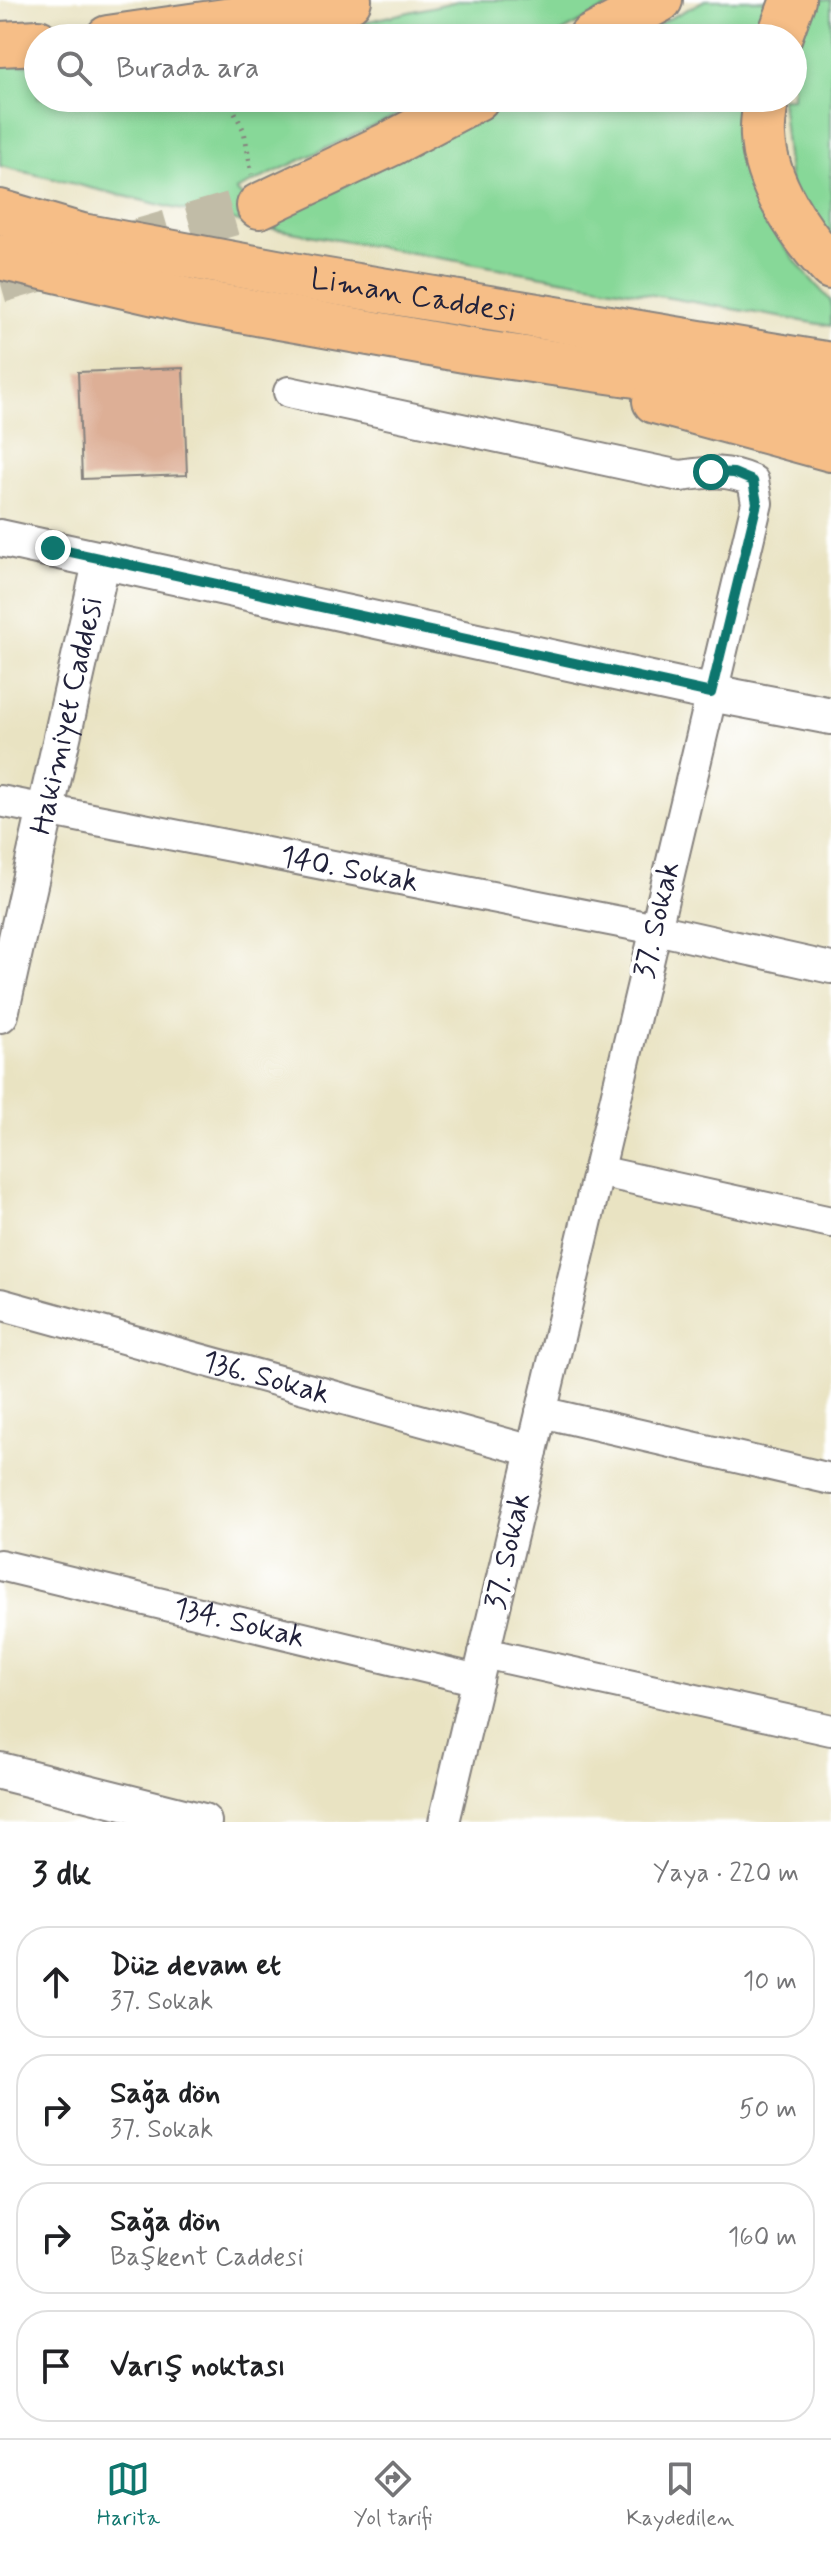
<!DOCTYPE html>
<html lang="tr">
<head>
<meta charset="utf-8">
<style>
  :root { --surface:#fff; --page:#f2f2f2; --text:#202124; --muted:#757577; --line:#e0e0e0; --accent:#0f766e }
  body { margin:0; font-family:Mynerve,sans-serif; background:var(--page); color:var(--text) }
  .stop { position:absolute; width:24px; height:24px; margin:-18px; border:6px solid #0f766e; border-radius:50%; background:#fff }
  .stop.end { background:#0f766e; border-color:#fff; box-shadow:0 2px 8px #0008 }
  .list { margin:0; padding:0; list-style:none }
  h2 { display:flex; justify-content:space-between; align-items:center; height:104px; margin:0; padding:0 32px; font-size:34px }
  h2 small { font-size:26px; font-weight:400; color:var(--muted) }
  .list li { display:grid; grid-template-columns:52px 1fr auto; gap:24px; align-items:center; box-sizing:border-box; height:112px; margin:0 16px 16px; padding:0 16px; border:2px solid var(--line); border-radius:32px }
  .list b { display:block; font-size:30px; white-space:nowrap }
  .list p { margin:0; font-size:26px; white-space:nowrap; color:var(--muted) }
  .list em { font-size:26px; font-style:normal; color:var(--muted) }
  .icon { flex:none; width:44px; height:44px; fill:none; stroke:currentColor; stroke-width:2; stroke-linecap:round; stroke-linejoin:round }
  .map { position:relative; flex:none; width:831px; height:1822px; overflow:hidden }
  .search { position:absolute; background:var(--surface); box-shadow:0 4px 12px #0003; left:24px; right:24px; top:24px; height:88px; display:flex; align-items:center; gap:20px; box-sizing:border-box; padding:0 28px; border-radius:44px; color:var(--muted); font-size:30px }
  .sheet { height:616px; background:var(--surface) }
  nav { display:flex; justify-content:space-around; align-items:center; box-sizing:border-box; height:112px; border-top:2px solid var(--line); background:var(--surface); font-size:22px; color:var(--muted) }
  nav a { display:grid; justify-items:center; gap:4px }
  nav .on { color:var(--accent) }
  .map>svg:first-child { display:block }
  .green { fill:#87d898; stroke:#547d6a; stroke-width:2 }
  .building { fill:#ddaf96 }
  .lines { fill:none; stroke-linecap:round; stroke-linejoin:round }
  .trunk-tunnel { stroke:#c1bca7; stroke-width:44; stroke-dasharray:44 22; stroke-linecap:butt }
  .minor-casing { stroke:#86827e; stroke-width:34 }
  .tertiary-casing { stroke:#86827e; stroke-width:40 }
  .trunk-casing { stroke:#86827e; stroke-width:48 }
  .path { stroke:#86827e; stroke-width:5; stroke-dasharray:2 6; stroke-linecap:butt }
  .minor { stroke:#fff; stroke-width:30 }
  .tertiary { stroke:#fff; stroke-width:36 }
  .trunk { stroke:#f6be87; stroke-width:44 }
  .route { stroke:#0f766e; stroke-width:10 }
  .labels { text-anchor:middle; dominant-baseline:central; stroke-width:8; stroke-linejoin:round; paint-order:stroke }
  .street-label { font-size:30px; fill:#22223b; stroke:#fff }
</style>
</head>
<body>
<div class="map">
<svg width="831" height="1822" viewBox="0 0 831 1822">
  <rect width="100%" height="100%" fill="#fff"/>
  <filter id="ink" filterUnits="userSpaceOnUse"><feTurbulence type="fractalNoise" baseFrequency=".0125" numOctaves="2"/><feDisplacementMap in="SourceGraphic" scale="16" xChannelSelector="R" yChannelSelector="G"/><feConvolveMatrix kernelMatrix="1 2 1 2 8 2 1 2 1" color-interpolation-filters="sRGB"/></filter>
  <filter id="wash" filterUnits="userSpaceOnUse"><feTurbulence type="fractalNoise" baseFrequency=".006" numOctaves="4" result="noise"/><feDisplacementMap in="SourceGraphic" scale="32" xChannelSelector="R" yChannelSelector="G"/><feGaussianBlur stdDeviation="1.8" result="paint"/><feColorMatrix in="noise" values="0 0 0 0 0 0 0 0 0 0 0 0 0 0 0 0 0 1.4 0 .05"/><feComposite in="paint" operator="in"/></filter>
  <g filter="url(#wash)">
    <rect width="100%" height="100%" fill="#e9e3c2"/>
    <g class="green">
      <path d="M 462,0 L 621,0 L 551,38 L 267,38 L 347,26 Z"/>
      <path d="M 705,0 L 774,0 L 758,38 L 632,38 Z"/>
      <path d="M 811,0 L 831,0 L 831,254 L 791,194 L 781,98 L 793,98 L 793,45 Z"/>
      <path d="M 38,64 L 38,98 L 434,98 L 236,190 L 274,228 L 285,216 L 515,98 L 745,98 C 747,124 745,154 751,178 C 764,228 797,265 831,301 L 831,326 L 274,229 L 173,208 L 0,166 L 0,66 Z"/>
    </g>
    <g id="blocks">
      <path class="building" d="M 183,368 L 187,475 L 82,479 L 78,372 Z"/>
    </g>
  </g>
  <g filter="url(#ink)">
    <use href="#blocks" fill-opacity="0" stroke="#86827e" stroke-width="2"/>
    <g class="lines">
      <path class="trunk-tunnel" d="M 0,281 L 259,206"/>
      <g class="minor-casing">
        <g id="minor">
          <path d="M 289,392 L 680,476 C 709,472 726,469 753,481 L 757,503 L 444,1822"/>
          <path id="s1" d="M 0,801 L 656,929 L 831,968"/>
          <path d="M 598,1171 L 831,1222"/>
          <path id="s2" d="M 0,1304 L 532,1451"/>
          <path d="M 541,1412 L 831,1479"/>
          <path id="s3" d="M 0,1565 L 478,1680"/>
          <path d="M 484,1653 L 831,1730"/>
        </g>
      </g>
      <g class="tertiary-casing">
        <g id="tertiary">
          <path d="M 0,538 L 711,693 L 831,716"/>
          <path id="s4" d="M 0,1014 L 102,559"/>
          <path d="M 0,1771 L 203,1822"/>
        </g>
      </g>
      <g class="trunk-casing">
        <g id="trunk">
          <path d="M 108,38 L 308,9 L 349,0"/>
          <path d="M 590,38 L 660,0"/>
          <path d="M 779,38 L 793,0"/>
          <path d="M 0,44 L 38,42"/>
          <path d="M 766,98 C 765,110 762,123 763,136 C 765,183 800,234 831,267"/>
          <path d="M 259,206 L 392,143 L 477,98"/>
          <path id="s5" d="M 0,212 L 82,236 L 309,278 L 831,365"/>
          <path d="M 0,257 L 190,301 L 476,352 L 782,396 L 831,406"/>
          <path d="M 655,401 L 831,449"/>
        </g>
      </g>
      <path class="path" d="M 228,98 L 244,131 L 252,174"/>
      <use href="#minor" class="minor"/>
      <use href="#tertiary" class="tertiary"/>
      <use href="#trunk" class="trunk"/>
    </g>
  </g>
  <g class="lines" filter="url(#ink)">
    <path class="route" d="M 53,548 L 711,693 L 757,503 L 753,481 L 734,473 L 711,472"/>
  </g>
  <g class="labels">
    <g class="street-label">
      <text stroke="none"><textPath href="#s5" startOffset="422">Liman Caddesi</textPath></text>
      <text stroke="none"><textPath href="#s4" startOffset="306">Hakimiyet Caddesi</textPath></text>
      <text stroke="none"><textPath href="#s1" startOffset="356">140. Sokak</textPath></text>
      <text transform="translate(657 920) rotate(-77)">37. Sokak</text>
      <text stroke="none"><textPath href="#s2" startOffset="276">136. Sokak</textPath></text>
      <text transform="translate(508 1551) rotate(-77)">37. Sokak</text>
      <text stroke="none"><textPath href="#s3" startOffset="246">134. Sokak</textPath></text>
    </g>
  </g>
</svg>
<div class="stop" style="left:711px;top:472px"></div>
<div class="stop end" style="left:53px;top:548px"></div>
<div class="search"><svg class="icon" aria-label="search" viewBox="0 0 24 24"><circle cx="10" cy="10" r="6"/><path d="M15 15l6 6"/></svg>Burada ara</div>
</div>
<section class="sheet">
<h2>3 dk<small>Yaya · 220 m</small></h2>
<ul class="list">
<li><svg class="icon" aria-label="ahead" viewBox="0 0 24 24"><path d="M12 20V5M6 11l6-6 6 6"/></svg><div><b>Düz devam et</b><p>37. Sokak</p></div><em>10 m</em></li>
<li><svg class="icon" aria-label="right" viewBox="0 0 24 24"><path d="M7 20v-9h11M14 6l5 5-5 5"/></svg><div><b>Sağa dön</b><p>37. Sokak</p></div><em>50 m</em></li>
<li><svg class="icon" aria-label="right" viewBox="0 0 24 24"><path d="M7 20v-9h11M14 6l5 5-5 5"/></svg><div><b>Sağa dön</b><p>Başkent Caddesi</p></div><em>160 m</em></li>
<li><svg class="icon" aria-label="arrive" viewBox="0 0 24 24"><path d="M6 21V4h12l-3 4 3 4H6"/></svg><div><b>Varış noktası</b></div></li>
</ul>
</section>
<nav>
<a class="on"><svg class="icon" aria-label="map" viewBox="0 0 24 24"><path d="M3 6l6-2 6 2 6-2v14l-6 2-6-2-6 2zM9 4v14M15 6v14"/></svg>Harita</a>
<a><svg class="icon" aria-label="directions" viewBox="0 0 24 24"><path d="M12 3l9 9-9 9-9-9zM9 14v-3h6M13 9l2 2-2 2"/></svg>Yol tarifi</a>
<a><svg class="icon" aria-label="saved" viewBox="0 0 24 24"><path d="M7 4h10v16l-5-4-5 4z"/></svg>Kaydedilen</a>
</nav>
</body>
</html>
